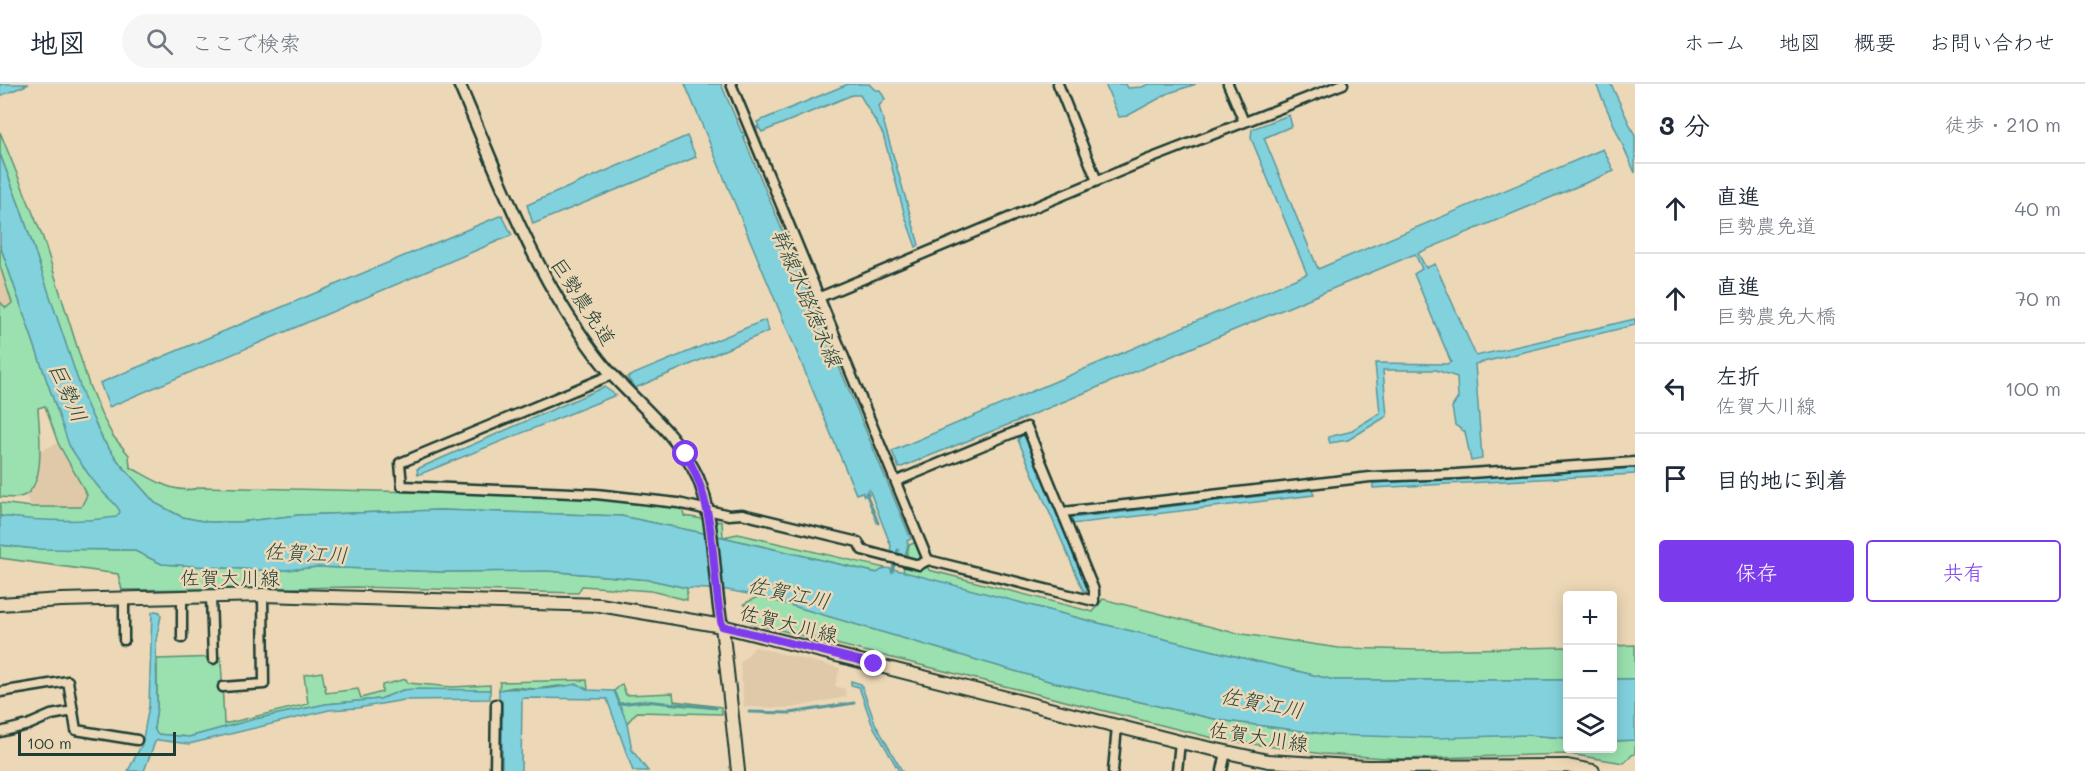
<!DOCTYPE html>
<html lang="ja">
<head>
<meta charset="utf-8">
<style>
  :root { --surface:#fff; --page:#f6f6f7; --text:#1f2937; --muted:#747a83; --line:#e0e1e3; --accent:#7c3aed }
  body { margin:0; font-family:Mali,"Klee One",sans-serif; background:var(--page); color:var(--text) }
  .controls { position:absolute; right:18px; bottom:18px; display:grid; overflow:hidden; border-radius:6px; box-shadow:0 3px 15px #0003 }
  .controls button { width:54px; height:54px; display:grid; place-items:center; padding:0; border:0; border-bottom:2px solid var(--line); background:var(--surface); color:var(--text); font:30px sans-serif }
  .scale { position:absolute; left:18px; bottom:15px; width:158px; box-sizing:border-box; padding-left:6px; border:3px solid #1f3d34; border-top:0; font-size:16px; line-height:21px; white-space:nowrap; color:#1f3d34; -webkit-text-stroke:4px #ecd8b6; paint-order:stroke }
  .stop { position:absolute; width:18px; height:18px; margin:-14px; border:4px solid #7c3aed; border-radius:50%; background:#fff }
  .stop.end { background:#7c3aed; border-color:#fff; box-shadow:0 2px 6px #0008 }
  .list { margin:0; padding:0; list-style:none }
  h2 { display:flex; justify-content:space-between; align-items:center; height:78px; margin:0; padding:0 24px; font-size:26px }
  h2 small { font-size:20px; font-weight:400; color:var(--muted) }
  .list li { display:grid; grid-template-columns:39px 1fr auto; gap:18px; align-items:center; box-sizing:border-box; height:90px; padding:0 24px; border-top:2px solid var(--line) }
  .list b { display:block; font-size:22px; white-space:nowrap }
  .list p { margin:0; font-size:20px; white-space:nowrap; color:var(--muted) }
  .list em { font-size:20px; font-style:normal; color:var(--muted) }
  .actions { display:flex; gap:12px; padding:18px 24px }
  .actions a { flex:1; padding:14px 0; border:2px solid var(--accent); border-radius:6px; text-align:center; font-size:21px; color:var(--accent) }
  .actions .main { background:var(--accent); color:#fff }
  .icon { flex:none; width:33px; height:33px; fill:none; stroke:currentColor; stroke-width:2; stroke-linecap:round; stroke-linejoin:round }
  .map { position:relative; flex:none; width:1635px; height:687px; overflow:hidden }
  header { display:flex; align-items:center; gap:36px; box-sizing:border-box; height:84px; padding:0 30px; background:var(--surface); border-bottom:2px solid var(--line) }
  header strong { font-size:28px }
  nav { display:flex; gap:33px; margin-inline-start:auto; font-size:21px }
  .search { width:420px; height:54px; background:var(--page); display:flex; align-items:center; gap:15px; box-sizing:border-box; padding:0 21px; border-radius:33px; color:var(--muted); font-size:22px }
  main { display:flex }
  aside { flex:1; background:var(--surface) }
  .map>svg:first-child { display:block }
  .built { fill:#dfc9a9 }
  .green { fill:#9ae1af; stroke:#5c8f72; stroke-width:1.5 }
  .water { fill:#82d2de; stroke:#5a969a; stroke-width:1.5 }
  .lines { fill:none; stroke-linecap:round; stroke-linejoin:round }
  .stream { stroke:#5a969a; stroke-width:3 }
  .minor-casing { stroke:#1f3d34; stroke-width:13 }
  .tertiary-casing { stroke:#1f3d34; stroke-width:15 }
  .secondary-casing { stroke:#1f3d34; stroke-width:16 }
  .primary-casing { stroke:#1f3d34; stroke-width:16 }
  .minor { stroke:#ecd8b6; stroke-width:8 }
  .tertiary { stroke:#ecd8b6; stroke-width:10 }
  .secondary { stroke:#ecd8b6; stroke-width:12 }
  .primary { stroke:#ecd8b6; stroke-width:12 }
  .route { stroke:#7c3aed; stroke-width:8 }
  .labels { text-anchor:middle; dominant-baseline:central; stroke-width:5; stroke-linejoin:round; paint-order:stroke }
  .street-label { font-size:20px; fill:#1f3d34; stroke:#ecd8b6 }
  .water-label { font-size:21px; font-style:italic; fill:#294c45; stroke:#ecd8b6 }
</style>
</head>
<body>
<header>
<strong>地図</strong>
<div class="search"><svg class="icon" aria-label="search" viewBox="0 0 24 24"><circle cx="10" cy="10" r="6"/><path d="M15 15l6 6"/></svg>ここで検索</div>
<nav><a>ホーム</a><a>地図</a><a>概要</a><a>お問い合わせ</a></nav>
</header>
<main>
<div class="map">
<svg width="1635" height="687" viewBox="0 0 1635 687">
  <rect width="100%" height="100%" fill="#ecd8b6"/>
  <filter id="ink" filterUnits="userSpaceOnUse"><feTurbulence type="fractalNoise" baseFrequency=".0167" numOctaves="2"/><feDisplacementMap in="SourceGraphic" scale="12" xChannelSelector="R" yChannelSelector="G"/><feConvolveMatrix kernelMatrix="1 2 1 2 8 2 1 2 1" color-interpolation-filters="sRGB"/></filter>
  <g filter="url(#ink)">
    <g class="built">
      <path d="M 0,182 L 12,219 L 6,224 L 0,218 Z"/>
      <path d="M 58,359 L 87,411 L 82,423 L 32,423 L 25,412 L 35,402 L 41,367 Z"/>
      <path d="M 755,563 L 840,584 L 835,602 L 845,605 L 846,613 L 791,624 L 744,623 L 740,579 Z"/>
    </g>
    <g class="green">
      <path d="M 0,48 L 43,154 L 89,301 L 101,330 L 113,352 L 129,371 L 130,383 C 151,394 176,413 201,403 L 595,412 L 682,423 L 684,432 L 722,438 L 723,453 L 738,450 L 885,484 L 878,489 L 722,453 L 621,432 L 440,426 L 299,431 L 238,438 L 208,438 L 182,433 L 155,419 L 121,381 L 103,356 L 85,318 L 21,126 L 0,70 Z"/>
      <path d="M 0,161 L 56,323 L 126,427 L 119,442 L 27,436 L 0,432 L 0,419 L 32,423 L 81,423 L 87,411 L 58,359 L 45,322 L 38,324 C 39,345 47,403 23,412 C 16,415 8,414 0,413 L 0,218 L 6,224 L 12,219 L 0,182 Z"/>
      <path d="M 917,458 L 929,486 L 1093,528 L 1103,515 L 1235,549 L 1339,564 L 1419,566 L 1567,563 L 1567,596 L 1334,596 L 1090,537 L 903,488 L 909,461 Z"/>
      <path d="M 0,461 L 37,465 L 133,466 L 162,480 L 274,487 L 318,483 L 443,488 L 548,487 L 651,496 L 687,504 L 687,516 L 651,507 L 582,502 L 578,509 L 356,503 L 122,506 L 118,490 L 0,474 Z"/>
      <path d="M 759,512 L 1049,597 L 1219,636 L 1332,651 L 1527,651 L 1567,654 L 1568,664 L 1612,664 L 1613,657 L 1635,656 L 1635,670 L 1632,671 L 1624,679 L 1569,670 L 1402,675 L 1323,670 L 1217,655 L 752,539 L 753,528 L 744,520 Z"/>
      <path d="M 1635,561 L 1635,595 L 1613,595 L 1612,562 Z"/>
      <path d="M 221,573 L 224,640 L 308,620 L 304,591 L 322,588 L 326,609 L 358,605 L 361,614 L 382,608 L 382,601 L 406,595 L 408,599 L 452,603 L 490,601 L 490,606 L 403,606 L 380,615 L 326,620 L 255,635 L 189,653 L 156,650 L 154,644 L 157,623 L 157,575 Z"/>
      <path d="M 587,596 L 588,606 L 559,602 L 535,605 L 514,603 L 499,606 L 500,598 Z"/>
      <path d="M 622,600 L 626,611 L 673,609 L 674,617 L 721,623 L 722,630 L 637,628 L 627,639 L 614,607 Z"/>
    </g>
    <g class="water">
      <path d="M 0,0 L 29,0 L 0,12 Z"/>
      <path d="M 685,0 L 721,0 L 742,49 L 759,42 L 757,38 L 848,0 L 869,0 L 875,6 L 880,6 L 885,15 L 879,22 L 919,161 L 916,163 L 905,132 L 883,50 L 860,11 L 852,11 L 762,48 L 759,44 L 743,52 L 911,455 L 907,457 L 908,460 L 905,472 L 890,467 L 891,462 L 869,405 L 867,406 L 869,410 L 864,412 L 862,408 L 856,410 Z"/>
      <path d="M 1105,0 L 1126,0 L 1128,4 L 1142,3 L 1149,0 L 1196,0 L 1169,9 L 1127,32 L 1119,33 Z"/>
      <path d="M 1596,0 L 1611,0 L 1635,52 L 1635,89 Z"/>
      <path d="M 1289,31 L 1292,42 L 1264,54 L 1318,185 L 1603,65 L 1614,87 L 1418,169 L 1426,184 L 1435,180 L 1476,272 L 1635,235 L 1635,241 L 1475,280 L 1482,375 L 1471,377 L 1465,348 L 1455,341 L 1452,323 L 1458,314 L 1457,293 L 1436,286 L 1383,286 L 1387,332 L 1348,356 L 1330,359 L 1328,353 L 1349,348 L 1380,329 L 1375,279 L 1447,280 L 1451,278 L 1414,190 L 1422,185 L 1415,170 L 1015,338 L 899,384 L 892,367 L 1307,190 L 1251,54 L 1252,45 Z"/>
      <path d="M 687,52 L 696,73 L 533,140 L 527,121 Z"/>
      <path d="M 0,70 L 21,126 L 85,317 L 103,356 L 121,381 L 155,419 L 182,433 L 208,438 L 238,438 L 299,431 L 440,426 L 621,432 L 722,453 L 877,489 L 885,484 L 893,485 L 1090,537 L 1334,596 L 1567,596 L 1567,654 L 1527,651 L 1437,654 L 1332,651 L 1219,636 L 1049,597 L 759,512 L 727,506 L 687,504 L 651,496 L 548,487 L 443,488 L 318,483 L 274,487 L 162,480 L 133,466 L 36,465 L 0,461 L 0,432 C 39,437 77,439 116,433 L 120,428 C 117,419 108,415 102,407 C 89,393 79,377 69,361 L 0,161 Z"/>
      <path d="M 502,131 L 512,151 L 109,323 L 100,299 Z"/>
      <path d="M 765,236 L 769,247 L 635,304 L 627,293 Z"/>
      <path d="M 604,303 L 616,311 L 418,391 L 417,385 Z"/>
      <path d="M 1021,352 L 1025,352 L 1088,506 L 1084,508 L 1018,356 Z"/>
      <path d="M 1635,384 L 1635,390 L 1373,404 L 1373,399 Z"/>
      <path d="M 1312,406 L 1314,411 L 1072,440 L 1071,434 Z"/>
      <path d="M 155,527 L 160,528 L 161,532 L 156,557 L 157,623 L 154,644 L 157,650 L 189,653 L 255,635 L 326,620 L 380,615 L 403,606 L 414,605 L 490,606 L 490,615 L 404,616 L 358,624 L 329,626 L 189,660 L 158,656 L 155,658 L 144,687 L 128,687 L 142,660 L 149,622 L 152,528 Z"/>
      <path d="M 1613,595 L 1635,595 L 1635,656 L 1613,657 Z"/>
      <path d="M 851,597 L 861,600 L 875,639 L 902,687 L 899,687 L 872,640 L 859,603 L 851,601 Z"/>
      <path d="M 578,600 L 588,606 L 614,607 L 627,639 L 632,666 L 648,687 L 633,687 L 607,615 L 522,614 L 521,687 L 502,687 L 502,617 L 499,616 L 499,606 C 513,603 525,606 539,605 C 552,605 564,602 578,600 Z"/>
    </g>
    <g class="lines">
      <g class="stream">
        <path d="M 866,409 L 878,439"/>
        <path d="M 892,488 L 898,466"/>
        <path d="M 619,620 L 645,617 L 716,624"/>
        <path d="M 749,628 L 790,629 L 854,619"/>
      </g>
      <g class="minor-casing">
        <g id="minor">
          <path d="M 731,0 L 928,476"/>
          <path d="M 1058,0 L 1097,97"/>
          <path d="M 1228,0 L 1244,38"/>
          <path d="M 820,213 L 1147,76 L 1343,0"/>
          <path d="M 611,291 L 400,379 L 402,402 L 596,410 L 678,419 L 729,431 L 742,430 L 858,458 L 862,466 L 919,481 L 928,476 L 1094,517 L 1094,506 L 1027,343 L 897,397"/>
          <path d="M 1063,428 L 1370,393 L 1456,390 L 1635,378"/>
          <path d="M 211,512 L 213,575"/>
          <path d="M 124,514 L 124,556"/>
          <path d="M 182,554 L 182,513"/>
          <path d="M 223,603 L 264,600 L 263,511"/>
          <path d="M 0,608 L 68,597 L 76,646 L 137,656"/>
          <path d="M 0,648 L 28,641 L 51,631 L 73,627"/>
          <path d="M 495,687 L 496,620"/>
          <path d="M 1113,687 L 1117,642"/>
          <path d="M 1177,687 L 1180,658"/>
          <path d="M 1222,687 L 1226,668"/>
        </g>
      </g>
      <g class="tertiary-casing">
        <path id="tertiary" d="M 459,0 C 493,78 522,159 568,231 C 581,251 597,275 614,293 C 644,325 679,353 698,394 C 715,433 713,498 722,542"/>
      </g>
      <g class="secondary-casing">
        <path id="secondary" d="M 722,542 L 738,687"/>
      </g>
      <g class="primary-casing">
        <path id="primary" d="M 0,520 L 61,516 L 263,511 L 600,521 L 722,542 L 1180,658 L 1268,677 L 1367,683 L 1567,682 L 1593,687"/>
      </g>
      <use href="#minor" class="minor"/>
      <use href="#tertiary" class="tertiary"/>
      <use href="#secondary" class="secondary"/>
      <use href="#primary" class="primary"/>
    </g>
  </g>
  <g class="lines" filter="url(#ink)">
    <path class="route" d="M 686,370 C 690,379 695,387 698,396 C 716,441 712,494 722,542 L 874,580"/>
  </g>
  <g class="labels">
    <g class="street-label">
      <text transform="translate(584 217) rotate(57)">巨勢農免道</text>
      <text x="230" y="493">佐賀大川線</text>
      <text transform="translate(789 539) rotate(14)">佐賀大川線</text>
      <text transform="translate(1259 652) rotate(9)">佐賀大川線</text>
    </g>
    <g class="water-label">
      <text transform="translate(808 213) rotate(67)">幹線水路徳永線</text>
      <text transform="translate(69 308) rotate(66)">巨勢川</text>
      <text transform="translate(306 468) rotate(3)">佐賀江川</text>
      <text transform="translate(789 508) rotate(12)">佐賀江川</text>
      <text transform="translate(1262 618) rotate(11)">佐賀江川</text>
    </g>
  </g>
</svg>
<div class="controls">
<button>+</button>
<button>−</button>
<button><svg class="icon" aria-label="layers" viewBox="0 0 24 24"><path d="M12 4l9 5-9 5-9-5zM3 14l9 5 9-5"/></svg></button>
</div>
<div class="scale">100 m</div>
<div class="stop" style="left:686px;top:370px"></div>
<div class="stop end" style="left:874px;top:580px"></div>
</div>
<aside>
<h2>3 分<small>徒歩 · 210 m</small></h2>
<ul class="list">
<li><svg class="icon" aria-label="ahead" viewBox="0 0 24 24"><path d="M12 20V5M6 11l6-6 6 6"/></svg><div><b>直進</b><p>巨勢農免道</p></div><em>40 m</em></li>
<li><svg class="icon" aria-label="ahead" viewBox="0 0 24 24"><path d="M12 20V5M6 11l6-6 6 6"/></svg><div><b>直進</b><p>巨勢農免大橋</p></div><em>70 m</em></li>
<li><svg class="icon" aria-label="left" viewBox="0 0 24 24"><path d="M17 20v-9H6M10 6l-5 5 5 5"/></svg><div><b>左折</b><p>佐賀大川線</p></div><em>100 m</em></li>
<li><svg class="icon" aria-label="arrive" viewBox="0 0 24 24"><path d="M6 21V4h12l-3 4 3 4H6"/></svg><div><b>目的地に到着</b></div></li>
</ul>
<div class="actions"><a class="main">保存</a><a>共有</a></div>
</aside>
</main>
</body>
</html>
